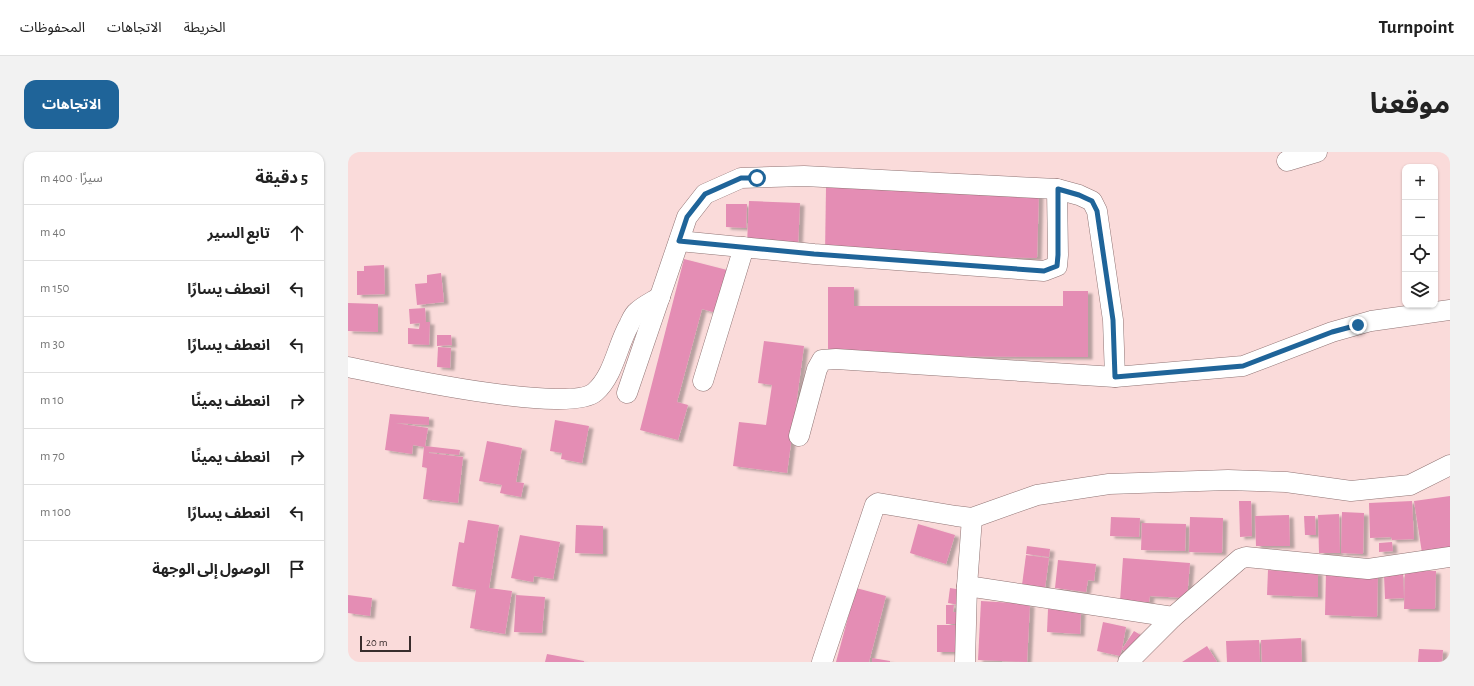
<!DOCTYPE html>
<html lang="ar">
<head>
<meta charset="utf-8">
<style>
  :root { --surface:#fff; --page:#f2f2f2; --text:#222; --muted:#767676; --line:#e0e0e0; --accent:#1f6499 }
  body { margin:0; font-family:"Alegreya Sans","Noto Sans Arabic",sans-serif; background:var(--page); color:var(--text); direction:rtl }
  .controls { position:absolute; right:12px; top:12px; display:grid; overflow:hidden; border-radius:8px; box-shadow:0 1px 3px #0004 }
  .controls button { width:36px; height:36px; display:grid; place-items:center; padding:0; border:0; border-bottom:1px solid var(--line); background:var(--surface); color:var(--text); font:20px sans-serif }
  .scale { position:absolute; left:12px; bottom:10px; width:51px; box-sizing:border-box; padding-left:4px; border:2px solid #382c2c; border-top:0; font-size:11px; line-height:14px; white-space:nowrap; color:#382c2c; -webkit-text-stroke:3px #fadbda; paint-order:stroke }
  .stop { position:absolute; width:12px; height:12px; margin:-9px; border:3px solid #1f6499; border-radius:50%; background:#fff }
  .stop.end { background:#1f6499; border-color:#fff; box-shadow:0 1px 4px #0008 }
  .list { margin:0; padding:0; list-style:none }
  h2 { display:flex; justify-content:space-between; align-items:center; height:52px; margin:0; padding:0 16px; font-size:17px }
  h2 small { font-size:13px; font-weight:400; color:var(--muted) }
  .list li { display:grid; grid-template-columns:26px 1fr auto; gap:12px; align-items:center; box-sizing:border-box; height:56px; padding:0 16px; border-top:1px solid var(--line) }
  .list b { display:block; font-size:15px; white-space:nowrap }
  .list em { font-size:13px; font-style:normal; color:var(--muted) }
  .icon { flex:none; width:22px; height:22px; fill:none; stroke:currentColor; stroke-width:2; stroke-linecap:round; stroke-linejoin:round }
  .map { position:relative; flex:none; width:1102px; height:510px; overflow:hidden; direction:ltr; border-radius:12px }
  header { display:flex; align-items:center; gap:24px; box-sizing:border-box; height:56px; padding:0 20px; background:var(--surface); border-bottom:1px solid var(--line) }
  header strong { font-size:19px }
  nav { display:flex; gap:22px; margin-inline-start:auto; font-size:14px }
  .intro { display:flex; align-items:center; justify-content:space-between; box-sizing:border-box; height:96px; padding:0 24px }
  h1 { margin:0; font-size:28px }
  .button { padding:10px 18px; border-radius:12px; background:var(--accent); color:#fff; font-size:14px; font-weight:700 }
  main { display:flex; gap:24px; padding:0 24px }
  aside { flex:1; background:var(--surface); border-radius:12px; box-shadow:0 1px 3px #0004 }
  .map>svg:first-child { display:block }
  .building { fill:#e48db4; filter:url(#shadow) }
  .lines { fill:none; stroke-linecap:round; stroke-linejoin:round }
  .minor-casing { stroke:#907474; stroke-width:21 }
  .minor { stroke:#fff; stroke-width:20 }
  .route { stroke:#1f6499; stroke-width:5 }
</style>
</head>
<body>
<header>
<strong>Turnpoint</strong>
<nav><a>الخريطة</a><a>الاتجاهات</a><a>المحفوظات</a></nav>
</header>
<div class="intro"><h1>موقعنا</h1><a class="button">الاتجاهات</a></div>
<main>
<div class="map">
<svg width="1102" height="510" viewBox="0 0 1102 510">
  <defs>
    <filter id="shadow"><feDropShadow dx="4.5" dy="2.5" stdDeviation="1" flood-color="#0004"/></filter>
  </defs>
  <rect width="100%" height="100%" fill="#fadbda"/>
  <g class="building">
    <path d="M 478,35 L 691,39 L 689,106 L 477,102 Z"/>
    <path d="M 401,49 L 452,51 L 450,95 L 399,92 Z"/>
    <path d="M 378,52 L 399,52 L 398,76 L 378,75 Z"/>
    <path d="M 336,107 L 383,119 L 372,162 L 354,157 L 329,250 L 340,253 L 330,288 L 292,278 Z"/>
    <path d="M 36,113 L 37,142 L 9,143 L 9,119 L 16,119 L 16,114 Z"/>
    <path d="M 93,121 L 96,150 L 69,153 L 67,132 L 79,131 L 79,123 Z"/>
    <path d="M 480,135 L 506,135 L 506,154 L 715,154 L 715,139 L 740,139 L 740,205 L 480,204 Z"/>
    <path d="M 0,151 L 30,152 L 30,180 L 0,179 Z"/>
    <path d="M 77,156 L 78,170 L 82,170 L 81,193 L 60,192 L 60,176 L 71,177 L 72,171 L 62,172 L 61,157 Z"/>
    <path d="M 89,183 L 103,183 L 104,193 L 89,194 Z"/>
    <path d="M 416,189 L 456,194 L 439,321 L 385,314 L 391,270 L 418,273 L 424,233 L 410,231 Z"/>
    <path d="M 90,195 L 103,196 L 102,216 L 89,215 Z"/>
    <path d="M 42,262 L 81,265 L 81,273 L 47,271 L 80,276 L 77,294 L 112,298 L 111,303 L 81,300 L 81,301 L 115,305 L 110,351 L 75,347 L 79,316 L 74,315 L 76,295 L 65,293 L 64,302 L 37,298 Z"/>
    <path d="M 207,268 L 241,274 L 234,311 L 213,307 L 214,301 L 202,299 Z"/>
    <path d="M 139,289 L 174,296 L 168,330 L 176,331 L 173,345 L 152,341 L 154,333 L 131,329 Z"/>
    <path d="M 1102,344 L 1102,397 L 1074,401 L 1066,349 Z"/>
    <path d="M 891,349 L 903,349 L 904,384 L 892,385 Z"/>
    <path d="M 1064,349 L 1066,387 L 1044,388 L 1043,385 L 1022,386 L 1021,351 Z"/>
    <path d="M 994,360 L 1016,361 L 1015,402 L 993,401 Z"/>
    <path d="M 991,362 L 992,401 L 971,401 L 970,363 Z"/>
    <path d="M 941,363 L 942,394 L 908,394 L 907,364 Z"/>
    <path d="M 956,364 L 967,364 L 968,383 L 957,383 Z"/>
    <path d="M 763,365 L 792,366 L 791,385 L 762,384 Z"/>
    <path d="M 842,365 L 875,366 L 874,401 L 841,400 Z"/>
    <path d="M 120,368 L 151,373 L 141,436 L 164,439 L 157,482 L 122,476 L 128,438 L 104,434 L 111,390 L 116,391 Z"/>
    <path d="M 794,371 L 838,372 L 837,399 L 793,398 Z"/>
    <path d="M 570,372 L 607,383 L 598,412 L 562,401 Z"/>
    <path d="M 228,373 L 255,374 L 255,402 L 227,401 Z"/>
    <path d="M 172,383 L 212,390 L 205,427 L 186,424 L 185,430 L 163,426 Z"/>
    <path d="M 1044,390 L 1045,399 L 1031,400 L 1031,391 Z"/>
    <path d="M 679,394 L 702,397 L 701,405 L 678,402 Z"/>
    <path d="M 678,403 L 701,406 L 697,436 L 674,433 Z"/>
    <path d="M 775,406 L 842,411 L 839,446 L 802,444 L 801,450 L 772,449 Z"/>
    <path d="M 710,408 L 748,412 L 746,429 L 740,428 L 738,440 L 707,436 Z"/>
    <path d="M 920,418 L 970,420 L 970,445 L 919,443 Z"/>
    <path d="M 1057,418 L 1088,419 L 1087,457 L 1056,457 Z"/>
    <path d="M 978,419 L 1030,421 L 1029,465 L 977,463 Z"/>
    <path d="M 1055,422 L 1056,446 L 1037,447 L 1036,423 Z"/>
    <path d="M 508,436 L 538,444 L 521,510 L 488,510 Z"/>
    <path d="M 602,436 L 614,438 L 611,453 L 600,451 Z"/>
    <path d="M 0,443 L 24,446 L 22,464 L 0,461 Z"/>
    <path d="M 168,443 L 197,445 L 194,481 L 166,480 Z"/>
    <path d="M 633,449 L 682,452 L 679,510 L 630,508 Z"/>
    <path d="M 598,453 L 606,453 L 605,460 L 611,460 L 610,472 L 598,472 Z"/>
    <path d="M 700,457 L 733,459 L 732,482 L 699,480 Z"/>
    <path d="M 755,470 L 778,475 L 774,497 L 786,479 L 796,485 L 784,504 L 774,497 L 772,504 L 749,499 Z"/>
    <rect x="589" y="473" width="22" height="27"/>
    <path d="M 953,486 L 954,510 L 914,510 L 913,488 Z"/>
    <path d="M 911,488 L 912,510 L 879,510 L 878,489 Z"/>
    <path d="M 859,494 L 869,510 L 834,510 Z"/>
    <path d="M 1071,497 L 1095,498 L 1094,510 L 1070,510 Z"/>
    <path d="M 199,502 L 236,509 L 236,510 L 197,510 Z"/>
    <path d="M 524,506 L 542,509 L 542,510 L 524,510 Z"/>
  </g>
  <g class="lines">
    <g class="minor-casing">
      <g id="minor">
        <path d="M 939,9 L 969,0"/>
        <path d="M 331,89 L 466,102 L 696,119 L 709,114 L 710,103 L 709,37"/>
        <path d="M 0,215 C 39,223 221,263 247,240 C 266,223 269,194 281,173 C 283,169 285,163 289,160 C 295,154 304,150 312,145"/>
        <path d="M 355,229 L 396,95"/>
        <path d="M 279,241 L 339,65 L 357,42 L 393,26 L 456,24 L 709,37 L 731,43 L 744,49 L 749,59 L 765,168 L 767,225"/>
        <path d="M 451,284 L 469,217 L 474,208 L 488,207 L 767,225 L 895,214 L 984,180 L 1023,169 L 1102,158"/>
        <path d="M 619,434 L 825,465"/>
        <path d="M 474,510 L 527,353 L 530,351 L 608,364 L 624,366 L 689,343 L 761,332 L 880,328 L 938,330 L 1003,339 L 1062,333 L 1102,313"/>
        <path d="M 617,510 L 619,434 L 624,366"/>
        <path d="M 780,510 L 825,465 L 892,407 L 898,405 L 1020,417 L 1102,405"/>
      </g>
    </g>
    <use href="#minor" class="minor"/>
  </g>
  <g class="lines">
    <path class="route" d="M 409,26 L 393,26 L 357,42 L 339,65 L 331,89 L 466,102 L 696,119 L 709,114 L 710,103 L 710,37 L 731,43 L 744,49 L 749,59 L 765,168 L 767,225 L 895,214 L 984,180 L 1010,173"/>
  </g>
</svg>
<div class="controls">
<button>+</button>
<button>−</button>
<button><svg class="icon" aria-label="locate" viewBox="0 0 24 24"><circle cx="12" cy="12" r="6"/><path d="M12 2v4M12 18v4M2 12h4M18 12h4"/></svg></button>
<button><svg class="icon" aria-label="layers" viewBox="0 0 24 24"><path d="M12 4l9 5-9 5-9-5zM3 14l9 5 9-5"/></svg></button>
</div>
<div class="scale">20 m</div>
<div class="stop" style="left:409px;top:26px"></div>
<div class="stop end" style="left:1010px;top:173px"></div>
</div>
<aside>
<h2>5 دقيقة<small>سيرًا · 400 m</small></h2>
<ul class="list">
<li><svg class="icon" aria-label="ahead" viewBox="0 0 24 24"><path d="M12 20V5M6 11l6-6 6 6"/></svg><div><b>تابع السير</b></div><em>40 m</em></li>
<li><svg class="icon" aria-label="left" viewBox="0 0 24 24"><path d="M17 20v-9H6M10 6l-5 5 5 5"/></svg><div><b>انعطف يسارًا</b></div><em>150 m</em></li>
<li><svg class="icon" aria-label="left" viewBox="0 0 24 24"><path d="M17 20v-9H6M10 6l-5 5 5 5"/></svg><div><b>انعطف يسارًا</b></div><em>30 m</em></li>
<li><svg class="icon" aria-label="right" viewBox="0 0 24 24"><path d="M7 20v-9h11M14 6l5 5-5 5"/></svg><div><b>انعطف يمينًا</b></div><em>10 m</em></li>
<li><svg class="icon" aria-label="right" viewBox="0 0 24 24"><path d="M7 20v-9h11M14 6l5 5-5 5"/></svg><div><b>انعطف يمينًا</b></div><em>70 m</em></li>
<li><svg class="icon" aria-label="left" viewBox="0 0 24 24"><path d="M17 20v-9H6M10 6l-5 5 5 5"/></svg><div><b>انعطف يسارًا</b></div><em>100 m</em></li>
<li><svg class="icon" aria-label="arrive" viewBox="0 0 24 24"><path d="M6 21V4h12l-3 4 3 4H6"/></svg><div><b>الوصول إلى الوجهة</b></div></li>
</ul>
</aside>
</main>
</body>
</html>
